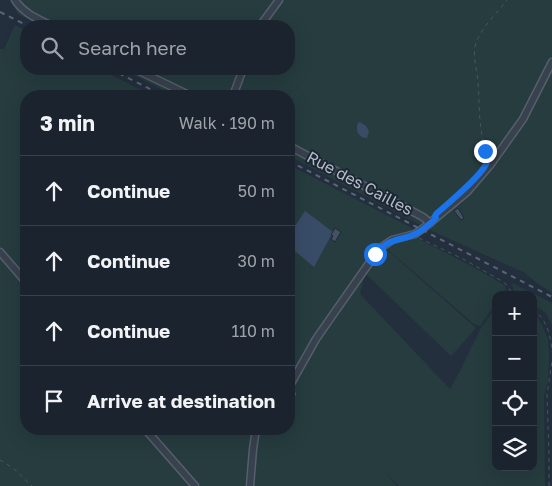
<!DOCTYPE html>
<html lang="en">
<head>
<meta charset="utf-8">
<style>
  :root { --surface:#1b232e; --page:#282f3a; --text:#f1f3f6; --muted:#a0a4aa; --line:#39404a }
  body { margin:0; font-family:"Golos Text",sans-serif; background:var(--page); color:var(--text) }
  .controls { position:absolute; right:15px; bottom:15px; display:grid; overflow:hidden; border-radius:10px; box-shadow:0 5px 20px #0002 }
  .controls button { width:45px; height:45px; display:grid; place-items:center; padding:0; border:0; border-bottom:1px solid var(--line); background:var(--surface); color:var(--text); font:25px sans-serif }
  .stop { position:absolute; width:15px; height:15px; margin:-11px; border:4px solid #1a73e8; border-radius:50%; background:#fff }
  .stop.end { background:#1a73e8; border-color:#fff; box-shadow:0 1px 5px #0008 }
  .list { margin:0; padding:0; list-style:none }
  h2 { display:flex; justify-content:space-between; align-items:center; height:65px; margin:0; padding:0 20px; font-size:21px }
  h2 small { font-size:16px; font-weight:400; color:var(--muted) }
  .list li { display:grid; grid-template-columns:32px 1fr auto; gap:15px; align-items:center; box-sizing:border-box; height:70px; padding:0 20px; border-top:1px solid var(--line) }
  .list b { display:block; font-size:19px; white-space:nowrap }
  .list em { font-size:16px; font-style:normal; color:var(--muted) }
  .icon { flex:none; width:28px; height:28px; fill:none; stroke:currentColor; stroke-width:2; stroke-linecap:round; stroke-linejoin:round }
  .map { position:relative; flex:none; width:552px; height:486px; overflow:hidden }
  .search { position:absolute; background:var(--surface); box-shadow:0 5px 20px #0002; left:20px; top:20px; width:275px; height:55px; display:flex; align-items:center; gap:12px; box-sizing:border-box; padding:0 18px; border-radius:20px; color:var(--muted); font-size:19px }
  .panel { position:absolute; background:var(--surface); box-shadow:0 5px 20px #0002; left:20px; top:90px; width:275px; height:345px; border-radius:20px }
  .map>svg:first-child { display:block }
  .green { fill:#263c3f }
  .water { fill:#394c67 }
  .building { fill:#455162; stroke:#1f2835 }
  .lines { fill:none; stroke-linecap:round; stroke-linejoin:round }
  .lane-casing { stroke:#565f6c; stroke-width:5.5 }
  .street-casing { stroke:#565f6c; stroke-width:9 }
  .path { stroke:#44595c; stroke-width:1; stroke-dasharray:4 4; stroke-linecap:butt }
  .lane { stroke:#38414e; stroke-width:3 }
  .street { stroke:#38414e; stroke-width:6 }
  .rail { stroke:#5a6575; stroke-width:2; stroke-dasharray:5 5; stroke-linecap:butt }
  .route { stroke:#1a73e8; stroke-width:6 }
  .labels { text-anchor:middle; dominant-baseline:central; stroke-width:4; stroke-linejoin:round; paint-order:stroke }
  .street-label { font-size:16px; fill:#b4bcc9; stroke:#1d2633 }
</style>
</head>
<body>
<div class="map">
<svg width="552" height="486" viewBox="0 0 552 486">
  <rect width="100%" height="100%" fill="#242f3e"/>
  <g class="green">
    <path d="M 11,0 L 552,0 L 552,292 L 539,285 L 525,273 L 432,231 L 289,156 L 289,96 L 174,96 L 122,69 L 289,69 L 289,26 L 41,26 L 18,14 Z"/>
    <path d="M 15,25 L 26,31 L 26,69 L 99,69 L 153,96 L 26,96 L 26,429 L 289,429 L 289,395 L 295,387 L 294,385 L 289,391 L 289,165 L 416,230 L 395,243 L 415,237 L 473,267 L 506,286 L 505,290 L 502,295 L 496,295 L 496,303 L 480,326 L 474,324 L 386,248 L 390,245 L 385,248 L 476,328 L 451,356 L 365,273 L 360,294 L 450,389 L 461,369 L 481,328 L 496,307 L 496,467 L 533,467 L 533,313 L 537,316 L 543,327 L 548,339 L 549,356 L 548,380 L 544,396 L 545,486 L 399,486 L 384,471 L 397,486 L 0,486 L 0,49 L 4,49 Z"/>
    <path d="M 512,283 L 552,303 L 552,325 L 546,313 L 533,305 L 533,295 L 517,295 L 513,289 Z"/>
  </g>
  <g class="water">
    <path d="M 360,122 L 366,126 L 369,131 L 367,138 C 358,138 355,130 358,123 Z"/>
    <path d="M 305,211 L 333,232 L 314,267 L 289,246 L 289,235 Z"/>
  </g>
  <g class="building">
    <path d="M 458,208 L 464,218 L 461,220 L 454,211 Z"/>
    <path d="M 335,228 L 341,232 L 335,242 L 331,239 L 333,236 L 331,235 Z"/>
  </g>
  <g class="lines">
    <g class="lane-casing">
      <path id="lane" d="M 289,390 L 293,394"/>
    </g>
    <g class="street-casing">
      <g id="street">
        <path d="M 15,0 C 23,13 38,19 52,26"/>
        <path d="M 260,26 L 279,0"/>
        <path d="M 135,69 L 191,96"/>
        <path d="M 233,96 L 243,69"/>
        <path d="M 289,146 L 423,217 L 430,223"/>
        <path d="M 0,252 L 26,282"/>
        <path d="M 289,387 L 316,339 L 332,316 L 379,249 L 392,240 L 415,234 L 425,227 L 467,192 L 491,164 L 523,119 L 552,62"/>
        <path d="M 145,429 L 195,486"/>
        <path d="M 250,486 L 253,449 L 256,429"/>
      </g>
    </g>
    <g class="path">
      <path d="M 488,158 C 478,131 480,109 478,82 C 477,68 471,54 477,40 C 484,25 497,13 507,0"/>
      <path d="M 419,238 L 463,259 L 500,280 L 507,285 L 513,295"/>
      <path d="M 533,309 C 547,320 551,336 552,352"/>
      <path d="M 0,460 L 13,468 L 32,486"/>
      <path d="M 549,486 L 549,454 L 547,395 L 552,361"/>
    </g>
    <use href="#lane" class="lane"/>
    <use href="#street" class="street"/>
    <g class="rail">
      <path d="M 0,12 L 28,26"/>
      <path d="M 110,69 L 164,96"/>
      <path d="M 289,161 L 552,297"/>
    </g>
  </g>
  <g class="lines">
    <path class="route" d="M 375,254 C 391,236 399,242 417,233 C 423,230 428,225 433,221 L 436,218 L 435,216 L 436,214 C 447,204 487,172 488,159 C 488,156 486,154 485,151"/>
  </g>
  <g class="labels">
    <g class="street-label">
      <text transform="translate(360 183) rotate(28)">Rue des Cailles</text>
    </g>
  </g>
</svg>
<div class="controls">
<button>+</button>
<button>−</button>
<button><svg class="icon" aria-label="locate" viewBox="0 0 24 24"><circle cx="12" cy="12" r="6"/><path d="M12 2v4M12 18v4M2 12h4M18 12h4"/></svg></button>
<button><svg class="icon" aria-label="layers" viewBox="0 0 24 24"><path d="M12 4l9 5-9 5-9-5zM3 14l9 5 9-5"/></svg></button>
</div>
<div class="stop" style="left:375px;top:254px"></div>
<div class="stop end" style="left:485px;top:151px"></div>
<div class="search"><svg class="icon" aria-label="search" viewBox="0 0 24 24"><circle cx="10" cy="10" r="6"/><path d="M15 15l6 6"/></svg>Search here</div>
<section class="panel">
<h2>3 min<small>Walk · 190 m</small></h2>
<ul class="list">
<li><svg class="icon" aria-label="ahead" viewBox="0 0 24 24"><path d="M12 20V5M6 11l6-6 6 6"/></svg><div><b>Continue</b></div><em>50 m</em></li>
<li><svg class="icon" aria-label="ahead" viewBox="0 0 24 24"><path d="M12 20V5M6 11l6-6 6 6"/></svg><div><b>Continue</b></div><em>30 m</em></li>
<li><svg class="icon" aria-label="ahead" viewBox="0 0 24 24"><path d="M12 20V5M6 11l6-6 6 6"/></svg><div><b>Continue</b></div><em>110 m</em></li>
<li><svg class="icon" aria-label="arrive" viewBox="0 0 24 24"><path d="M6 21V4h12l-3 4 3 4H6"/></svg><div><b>Arrive at destination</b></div></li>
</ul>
</section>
</div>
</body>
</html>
